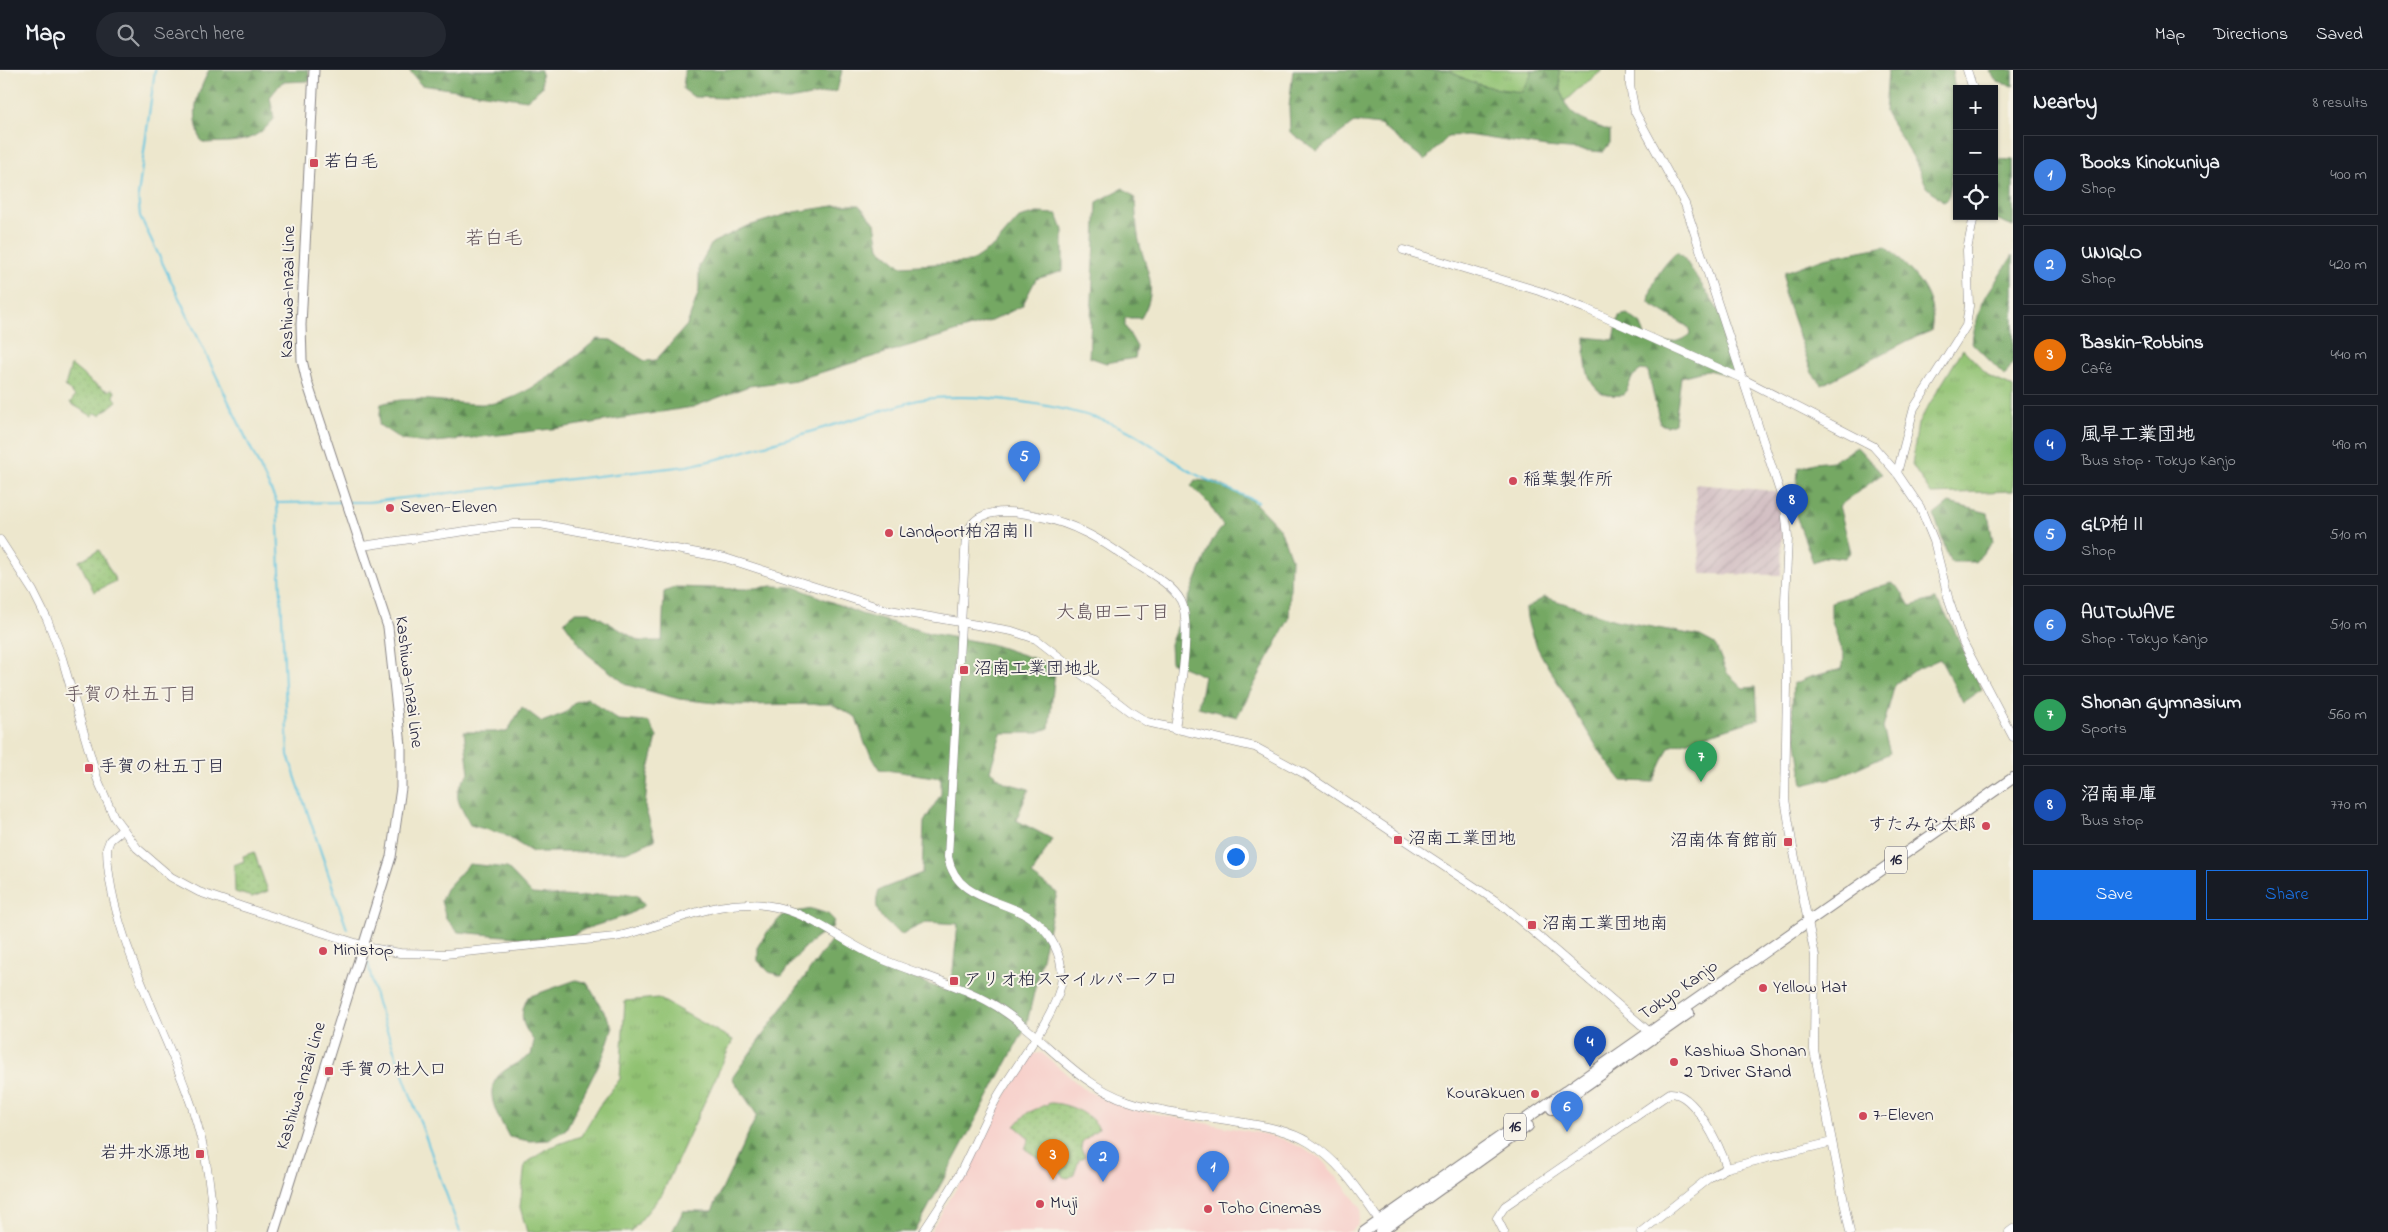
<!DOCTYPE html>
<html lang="en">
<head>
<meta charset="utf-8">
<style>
  :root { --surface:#171b24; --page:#242831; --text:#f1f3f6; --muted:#9ea1a6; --line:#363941; --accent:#1a73e8 }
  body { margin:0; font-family:"Indie Flower","Klee One",sans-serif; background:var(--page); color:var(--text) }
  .controls { position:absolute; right:15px; top:15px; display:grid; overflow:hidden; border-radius:0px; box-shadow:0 1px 4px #0004 }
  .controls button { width:45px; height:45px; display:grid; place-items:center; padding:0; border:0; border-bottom:1px solid var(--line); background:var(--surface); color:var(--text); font:25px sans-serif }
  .you { position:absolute; left:1235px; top:786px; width:18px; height:18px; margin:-12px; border:4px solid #fff; border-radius:50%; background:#1a73e8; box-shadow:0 0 0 8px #1a73e833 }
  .badge { display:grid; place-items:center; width:32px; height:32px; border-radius:50%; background:var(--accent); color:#fff; font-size:16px; font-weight:700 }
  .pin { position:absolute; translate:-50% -41px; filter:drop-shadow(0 1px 2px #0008) }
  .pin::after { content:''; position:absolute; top:26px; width:18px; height:15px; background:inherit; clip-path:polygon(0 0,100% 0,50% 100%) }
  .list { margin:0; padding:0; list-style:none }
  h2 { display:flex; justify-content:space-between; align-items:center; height:65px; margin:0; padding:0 20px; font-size:21px }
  h2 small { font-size:16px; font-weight:400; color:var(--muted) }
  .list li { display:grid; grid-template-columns:32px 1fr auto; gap:15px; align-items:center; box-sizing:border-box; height:80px; margin:0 10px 10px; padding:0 10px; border:1px solid var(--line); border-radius:0px }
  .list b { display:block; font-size:19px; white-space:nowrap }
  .list p { margin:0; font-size:16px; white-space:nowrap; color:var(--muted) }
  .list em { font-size:16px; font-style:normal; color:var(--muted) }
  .actions { display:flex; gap:10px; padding:15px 20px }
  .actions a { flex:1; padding:11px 0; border:1px solid var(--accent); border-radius:0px; text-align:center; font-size:18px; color:var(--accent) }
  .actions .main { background:var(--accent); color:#fff }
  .icon { flex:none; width:28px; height:28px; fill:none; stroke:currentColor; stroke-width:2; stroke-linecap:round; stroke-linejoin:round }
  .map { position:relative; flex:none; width:2013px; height:1162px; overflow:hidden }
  header { display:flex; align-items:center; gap:30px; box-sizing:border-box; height:70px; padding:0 25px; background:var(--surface); border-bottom:1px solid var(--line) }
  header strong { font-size:24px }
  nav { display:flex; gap:28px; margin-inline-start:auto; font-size:18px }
  .search { width:350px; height:45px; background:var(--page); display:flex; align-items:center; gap:12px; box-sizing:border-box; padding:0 18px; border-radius:28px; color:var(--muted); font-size:19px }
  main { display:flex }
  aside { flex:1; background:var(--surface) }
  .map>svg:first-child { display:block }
  .built { fill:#f7d0cb }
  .industrial { fill:url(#industrial-furrows) }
  .grass { fill:url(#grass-tufts); stroke:#5a7256 }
  .forest { fill:url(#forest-firs); stroke:#4b6550 }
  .park { fill:url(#park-dots); stroke:#5a7256 }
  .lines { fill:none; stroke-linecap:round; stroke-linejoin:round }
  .stream { stroke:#63c6e1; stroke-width:2 }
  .tertiary-casing { stroke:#888484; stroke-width:9 }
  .secondary-casing { stroke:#888484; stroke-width:11 }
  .trunk-casing { stroke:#888484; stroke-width:12 }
  .tertiary { stroke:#fff; stroke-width:8 }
  .secondary { stroke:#fff; stroke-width:9 }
  .trunk { stroke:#fff; stroke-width:10 }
  .poi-dot { fill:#d1495b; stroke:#f7f3e8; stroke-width:2 }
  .labels { text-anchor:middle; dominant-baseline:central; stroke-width:4; stroke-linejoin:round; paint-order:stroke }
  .shield { fill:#f7f3e8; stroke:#62616f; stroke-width:1 }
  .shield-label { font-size:16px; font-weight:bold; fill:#22223b }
  .poi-label { font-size:18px; fill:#22223b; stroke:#f7f3e8; text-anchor:start }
  .street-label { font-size:18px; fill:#22223b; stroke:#f7f3e8 }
  .neighbourhood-label { font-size:19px; fill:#605158; stroke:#f7f3e8 }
</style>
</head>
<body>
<header>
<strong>Map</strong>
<div class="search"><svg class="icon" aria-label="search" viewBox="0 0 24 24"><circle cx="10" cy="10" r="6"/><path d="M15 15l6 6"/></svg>Search here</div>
<nav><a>Map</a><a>Directions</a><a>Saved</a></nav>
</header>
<main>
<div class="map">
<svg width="2013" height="1162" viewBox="0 0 2013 1162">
  <defs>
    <pattern id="industrial-furrows" width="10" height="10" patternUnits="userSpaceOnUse" patternTransform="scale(1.25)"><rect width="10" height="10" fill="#d2bec2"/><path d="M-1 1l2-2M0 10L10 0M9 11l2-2" fill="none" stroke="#b4a3a8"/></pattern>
    <pattern id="grass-tufts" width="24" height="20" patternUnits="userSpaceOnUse" patternTransform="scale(1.25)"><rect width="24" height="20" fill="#91c272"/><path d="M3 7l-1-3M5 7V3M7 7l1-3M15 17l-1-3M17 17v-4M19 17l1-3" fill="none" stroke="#7da664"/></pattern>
    <pattern id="forest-firs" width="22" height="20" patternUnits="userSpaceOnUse" patternTransform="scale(1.25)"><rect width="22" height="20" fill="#74a864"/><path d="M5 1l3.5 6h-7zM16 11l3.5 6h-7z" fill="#5f8854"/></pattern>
    <pattern id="park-dots" width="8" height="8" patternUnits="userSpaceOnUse" patternTransform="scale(1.25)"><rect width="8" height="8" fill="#91c272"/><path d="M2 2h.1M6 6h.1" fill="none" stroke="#7da664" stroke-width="1.8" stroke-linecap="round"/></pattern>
  </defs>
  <rect width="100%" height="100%" fill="#f7f3e8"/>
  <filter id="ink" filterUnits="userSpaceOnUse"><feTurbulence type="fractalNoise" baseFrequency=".02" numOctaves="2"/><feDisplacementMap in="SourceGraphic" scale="10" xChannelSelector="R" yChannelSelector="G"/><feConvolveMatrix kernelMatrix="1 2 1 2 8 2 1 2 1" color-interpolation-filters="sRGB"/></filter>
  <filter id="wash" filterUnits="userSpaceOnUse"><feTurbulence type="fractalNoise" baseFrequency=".0096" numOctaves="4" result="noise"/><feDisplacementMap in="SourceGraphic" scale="20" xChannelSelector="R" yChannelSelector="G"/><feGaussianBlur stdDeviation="1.12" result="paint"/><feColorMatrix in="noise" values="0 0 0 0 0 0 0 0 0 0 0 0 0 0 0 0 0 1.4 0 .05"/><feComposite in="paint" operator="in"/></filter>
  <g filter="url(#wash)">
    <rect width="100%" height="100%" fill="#ede7cd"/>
    <path class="built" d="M 1042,983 L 1084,1019 L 1105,1030 L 1129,1039 L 1264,1064 L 1282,1069 L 1298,1076 L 1320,1088 L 1341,1112 L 1361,1138 L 1358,1155 L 1349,1162 L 930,1162 L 966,1102 L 1003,1029 L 1032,984 Z"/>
    <path class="industrial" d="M 1695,414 L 1776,421 L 1782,459 L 1781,505 L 1701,504 Z"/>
    <g class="grass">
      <path d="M 1412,0 L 1603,0 L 1577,20 L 1533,61 Z"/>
      <path d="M 1963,279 L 1990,307 L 2013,317 L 2013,421 L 1931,424 L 1912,395 L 1918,353 Z"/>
      <path d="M 658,928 L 733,970 L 662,1124 L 631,1162 L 527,1162 L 520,1137 L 525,1094 L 550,1077 L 581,1066 L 599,1036 L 620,1009 L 625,931 Z"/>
    </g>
    <g class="forest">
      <path d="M 209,0 L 308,0 L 311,11 L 282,12 L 270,27 L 274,49 C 252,75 237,71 206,73 L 201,71 C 191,39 195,30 209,0 Z"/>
      <path d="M 409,0 L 541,0 L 542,17 L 527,30 L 421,15 Z"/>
      <path d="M 685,0 L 842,0 L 837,21 L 789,30 L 694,27 L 683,19 Z"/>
      <path d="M 1293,0 L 1449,0 C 1471,15 1496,19 1522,22 L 1531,5 L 1530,0 L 1559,0 C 1562,45 1571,46 1610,61 L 1610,73 L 1603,82 L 1546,77 L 1467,65 L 1449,66 L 1425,90 L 1380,55 L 1355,52 L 1317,81 L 1290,62 L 1289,37 Z"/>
      <path d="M 1888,0 L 1952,0 C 1959,43 1957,86 1948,129 L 1944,132 L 1927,117 L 1913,87 L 1885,42 Z"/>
      <path d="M 1990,0 L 2013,0 L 2013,16 L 1997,12 Z"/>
      <path d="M 1994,89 L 2013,90 L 2013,156 L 1989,146 L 1994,146 Z"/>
      <path d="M 1123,118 L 1135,128 C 1136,142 1136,157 1139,171 C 1146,202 1160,216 1141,248 L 1125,248 L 1125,256 L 1137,277 L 1135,288 L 1106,293 L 1089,287 L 1097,132 Z"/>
      <path d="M 840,135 L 859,135 L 875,153 L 879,178 L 901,196 L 970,192 L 995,175 L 1019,148 L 1037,143 L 1057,144 L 1063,160 L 1063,201 L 1036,209 L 1022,236 L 991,251 L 796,310 L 749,316 L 693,337 L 560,358 L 427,373 L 402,370 L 379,355 L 381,334 C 415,323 451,335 487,334 C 523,332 570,292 597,269 L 611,270 L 645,291 L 656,290 L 687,255 L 699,221 L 699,196 L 712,173 L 745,157 L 794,142 Z"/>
      <path d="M 1886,176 C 1911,201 1939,223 1931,261 L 1909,270 L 1822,315 L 1812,303 L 1784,223 L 1785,202 L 1824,188 Z"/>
      <path d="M 1677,182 L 1684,188 L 1728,255 L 1734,306 L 1707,300 L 1681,307 L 1675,353 L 1667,356 L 1660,354 L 1648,301 L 1641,300 L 1633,306 L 1624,325 C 1620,325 1613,326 1608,325 C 1584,319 1585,287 1585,267 L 1614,270 L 1619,246 L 1627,244 L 1640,253 L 1647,271 C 1663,273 1677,275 1690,264 L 1688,257 L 1649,233 C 1650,213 1662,196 1677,182 Z"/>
      <path d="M 2013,185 L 2013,292 L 2005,306 L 1971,272 L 1982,232 Z"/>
      <path d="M 1857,377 L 1882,404 L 1839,436 L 1851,482 L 1845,488 L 1828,486 L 1813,492 L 1795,443 L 1798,398 L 1814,393 L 1833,391 Z"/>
      <path d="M 1195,410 L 1215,412 L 1252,430 L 1280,459 L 1291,488 L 1289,549 L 1237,647 L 1198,637 L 1204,606 L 1171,592 L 1170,574 L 1212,471 L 1223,456 L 1209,434 L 1191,416 Z"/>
      <path d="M 1949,433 L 1988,443 L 1993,472 L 1975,492 L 1950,492 L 1934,445 Z"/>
      <path d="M 1891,513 L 1899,518 L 1910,536 L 1935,529 C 1956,555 1965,589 1982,619 L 1963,632 L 1940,589 L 1913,601 L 1895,614 L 1883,658 L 1890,683 L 1840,706 L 1803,715 L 1792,637 L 1793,614 L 1810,607 L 1842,599 L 1844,587 L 1831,548 L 1831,532 Z"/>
      <path d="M 773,516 L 795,517 L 861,544 L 929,563 L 991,574 L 1044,592 L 1055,601 L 1049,658 L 1036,663 L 1001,663 L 990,701 L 1006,713 L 1029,719 L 1016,750 L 1052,769 L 1032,805 L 1057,823 L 1026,957 L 915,1162 L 672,1162 L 683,1141 L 712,1141 L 757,1045 L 732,1008 L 832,869 L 875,893 L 946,921 L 953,900 L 958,854 L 927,852 L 902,864 C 884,852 871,843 879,820 L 922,803 L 924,752 L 941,724 L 941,708 L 879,699 L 865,674 L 856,647 L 831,634 L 734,635 L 679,629 L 627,615 L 586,583 L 564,552 L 575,542 L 590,542 L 639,571 L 662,571 L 664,522 L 675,517 L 745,519 Z"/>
      <path d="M 1545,527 L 1615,550 L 1700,566 L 1715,574 L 1727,603 L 1743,618 L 1756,617 L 1758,649 L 1669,677 L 1653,712 L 1622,711 C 1600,684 1583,655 1565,624 C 1550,599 1527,569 1526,538 Z"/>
      <path d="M 587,628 L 618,650 L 649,652 L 657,667 L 648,704 L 645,737 L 655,770 L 626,782 L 532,782 L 503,764 L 470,755 C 458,730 450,726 469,703 L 464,662 L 507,662 L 522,637 L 542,652 L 565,643 L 575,632 Z"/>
      <path d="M 469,794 L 507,798 L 532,824 L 577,827 L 603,824 L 637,825 L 645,835 L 628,845 L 585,859 L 560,871 L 458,862 L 446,848 L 441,831 L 446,819 Z"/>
      <path d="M 812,839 L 828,844 L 834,850 L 832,858 C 810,870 796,885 782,906 L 769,902 L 758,891 L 758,876 L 770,858 L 784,844 Z"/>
      <path d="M 576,910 L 587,913 L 613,957 L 604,984 L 566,1059 L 549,1070 L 529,1071 L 509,1067 C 499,1047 479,1019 504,1001 C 512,995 522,991 531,985 L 534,971 C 522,955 518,946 528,927 Z"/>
    </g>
    <g class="park">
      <path d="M 71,295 L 93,313 L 108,321 L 112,319 L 115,321 L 114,327 L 117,331 L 100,345 L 95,343 L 92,346 L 70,333 L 75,326 L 65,316 Z"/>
      <path d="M 99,480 L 116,511 L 94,522 L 79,491 Z"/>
      <path d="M 254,782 L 268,821 L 252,827 L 235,822 L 234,795 L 244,791 L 243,786 Z"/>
      <path d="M 1050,1033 C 1067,1033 1090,1043 1099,1058 L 1082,1072 L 1081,1079 L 1085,1086 L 1079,1090 L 1074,1105 L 1068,1108 L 1063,1107 L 1060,1102 L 1025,1079 L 1029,1068 L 1015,1056 L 1027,1043 Z"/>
    </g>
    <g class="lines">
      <g class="stream">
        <path d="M 155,0 L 138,126 L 140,146 L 277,433 L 288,685 L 347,859"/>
        <path d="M 349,432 L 368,432 L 687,396 L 718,389 L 918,330 C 977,321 1075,335 1129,361 C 1150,372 1167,387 1186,399 C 1208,412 1235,421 1258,432"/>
        <path d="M 277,433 L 344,432"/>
        <path d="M 368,892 L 376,930 L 460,1162"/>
      </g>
    </g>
  </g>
  <g filter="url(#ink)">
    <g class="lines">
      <g class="tertiary-casing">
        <g id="tertiary">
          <path d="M 1630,0 L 1630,16 L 1635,42 L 1685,134 L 1785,437 L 1788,468 L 1785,531 L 1787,615 L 1785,729 L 1793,778 L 1815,886 L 1814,980 L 1850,1162"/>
          <path d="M 1967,0 L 1973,19"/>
          <path d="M 1403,180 L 1539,221 L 1584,238 L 1743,309 L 1873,376 L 1897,403 L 1920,437 L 1934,471 L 1949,531 L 1963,572 L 2013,667"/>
          <path d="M 1897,403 L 1914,338 L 1966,256 L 1969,236 L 1967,180 L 1974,146"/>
          <path d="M 0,470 L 33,521 L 47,549 L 62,588 L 97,708 L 114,747 L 137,778 L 171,807 L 199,822 L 243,837 L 371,878 L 400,883 L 445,884 L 615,867 C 669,856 719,824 776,837 C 813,845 843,872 877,887 C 919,906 967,915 1005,942 C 1048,971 1077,1014 1128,1031 C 1163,1043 1203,1046 1239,1052 C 1264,1056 1289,1060 1310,1073 C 1342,1093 1360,1124 1382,1154"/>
          <path d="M 362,476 L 514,454 L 540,454 L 725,488 L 884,539 L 1012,561 L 1036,569 L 1129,641 L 1147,652 L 1255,677 L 1305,704 L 1502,835 L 1653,965"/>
          <path d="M 122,760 L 110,770 L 107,778 C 108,858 159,946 186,1020 C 203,1065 212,1114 213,1162"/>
          <path d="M 923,1162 C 936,1142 950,1122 961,1101 C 974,1076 984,1050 998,1026 C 1015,997 1055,946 1061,914 C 1065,889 1051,860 1028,846 C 998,828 956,829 948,787 L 966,465 C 970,457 974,449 983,446 C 1009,435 1062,450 1086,463 C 1103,471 1119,483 1134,493 C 1150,503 1172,514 1181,531 C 1193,554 1178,632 1175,660"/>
          <path d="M 1504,1162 L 1497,1148 L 1505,1136 L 1670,1023 C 1695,1022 1720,1077 1727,1098"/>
          <path d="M 1641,1162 L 1710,1107 L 1727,1098 L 1832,1072"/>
          <path d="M 2009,1162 L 2013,1159"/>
        </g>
      </g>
      <g class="secondary-casing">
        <path id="secondary" d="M 274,1162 L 391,787 L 401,718 L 401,676 L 388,557 L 307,312 L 302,290 L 301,255 L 314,0"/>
      </g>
      <g class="trunk-casing">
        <g id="trunk">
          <path d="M 1552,1039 L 1689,943"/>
          <path d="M 1364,1162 L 2013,708"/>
          <path d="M 1380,1162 L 1528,1056"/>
        </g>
      </g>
      <use href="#tertiary" class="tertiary"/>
      <use href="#secondary" class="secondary"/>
      <use href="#trunk" class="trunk"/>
    </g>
  </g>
  <g class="poi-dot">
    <rect x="309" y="88" width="10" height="10" rx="2.5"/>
    <circle cx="1513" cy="411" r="5"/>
    <circle cx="390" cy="438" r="5"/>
    <circle cx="889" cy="463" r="5"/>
    <rect x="959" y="595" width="10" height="10" rx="2.5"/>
    <rect x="84" y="693" width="10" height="10" rx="2.5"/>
    <circle cx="1986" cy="756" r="5"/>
    <rect x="1393" y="765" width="10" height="10" rx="2.5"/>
    <rect x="1783" y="767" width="10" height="10" rx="2.5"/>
    <rect x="1527" y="850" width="10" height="10" rx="2.5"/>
    <circle cx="323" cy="881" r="5"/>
    <rect x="949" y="906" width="10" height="10" rx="2.5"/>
    <circle cx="1763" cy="918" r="5"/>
    <circle cx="1674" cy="992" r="5"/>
    <rect x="324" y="996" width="10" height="10" rx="2.5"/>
    <circle cx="1535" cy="1024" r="5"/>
    <circle cx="1863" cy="1046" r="5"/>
    <rect x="195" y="1079" width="10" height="10" rx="2.5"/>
    <circle cx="1040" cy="1134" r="5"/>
    <circle cx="1208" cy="1139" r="5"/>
  </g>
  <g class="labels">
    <g class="shield">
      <rect x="1885" y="776.5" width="22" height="27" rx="4"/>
      <rect x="1504" y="1043.5" width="22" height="27" rx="4"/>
    </g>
    <g class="shield-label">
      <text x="1896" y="790">16</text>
      <text x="1515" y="1057">16</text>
    </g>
    <g class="poi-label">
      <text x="324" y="93">若白毛</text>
      <text x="1523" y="411">稲葉製作所</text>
      <text x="400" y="438">Seven-Eleven</text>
      <text x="899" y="463">Landport柏沼南Ⅱ</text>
      <text x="974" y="600">沼南工業団地北</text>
      <text x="99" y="698">手賀の杜五丁目</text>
      <text x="1976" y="756" text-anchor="end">すたみな太郎</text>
      <text x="1408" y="770">沼南工業団地</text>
      <text x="1778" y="772" text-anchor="end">沼南体育館前</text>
      <text x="1542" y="855">沼南工業団地南</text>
      <text x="333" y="881">Ministop</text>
      <text x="964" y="911">アリオ柏スマイルパーク口</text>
      <text x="1773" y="918">Yellow Hat</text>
      <text x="1684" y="982">Kashiwa Shonan<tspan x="1684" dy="21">2 Driver Stand</tspan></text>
      <text x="339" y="1001">手賀の杜入口</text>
      <text x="1525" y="1024" text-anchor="end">Kourakuen</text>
      <text x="1873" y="1046">7-Eleven</text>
      <text x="190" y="1084" text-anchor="end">岩井水源地</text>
      <text x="1050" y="1134">Muji</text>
      <text x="1218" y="1139">Toho Cinemas</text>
    </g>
    <g class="street-label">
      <text transform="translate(289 222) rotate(-89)">Kashiwa-Inzai Line</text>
      <text transform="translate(408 612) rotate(83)">Kashiwa-Inzai Line</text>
      <text transform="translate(1679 921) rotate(-35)">Tokyo Kanjo</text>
      <text transform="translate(302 1016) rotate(-73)">Kashiwa-Inzai Line</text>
    </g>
    <g class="neighbourhood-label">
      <text x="494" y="169">若白毛</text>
      <text x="1113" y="543">大島田二丁目</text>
      <text x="131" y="625">手賀の杜五丁目</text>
    </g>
  </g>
</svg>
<div class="controls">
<button>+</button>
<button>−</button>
<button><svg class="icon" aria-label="locate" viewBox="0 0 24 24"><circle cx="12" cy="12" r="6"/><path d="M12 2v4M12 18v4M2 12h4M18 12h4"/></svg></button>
</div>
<div class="you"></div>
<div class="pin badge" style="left:1213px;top:1122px;background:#3f7fe0">1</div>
<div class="pin badge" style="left:1103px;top:1112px;background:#3f7fe0">2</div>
<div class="pin badge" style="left:1053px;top:1110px;background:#e8710a">3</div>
<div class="pin badge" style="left:1590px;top:997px;background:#1a4fb4">4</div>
<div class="pin badge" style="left:1024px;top:412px;background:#3f7fe0">5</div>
<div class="pin badge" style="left:1567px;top:1062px;background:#3f7fe0">6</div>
<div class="pin badge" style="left:1701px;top:712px;background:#2e9e5b">7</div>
<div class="pin badge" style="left:1792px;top:455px;background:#1a4fb4">8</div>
</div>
<aside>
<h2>Nearby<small>8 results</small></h2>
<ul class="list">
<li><span class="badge" style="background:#3f7fe0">1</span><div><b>Books Kinokuniya</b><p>Shop</p></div><em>400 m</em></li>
<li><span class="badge" style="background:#3f7fe0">2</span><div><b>UNIQLO</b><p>Shop</p></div><em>420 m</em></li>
<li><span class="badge" style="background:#e8710a">3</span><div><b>Baskin-Robbins</b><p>Café</p></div><em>440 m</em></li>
<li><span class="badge" style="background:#1a4fb4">4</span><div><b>風早工業団地</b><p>Bus stop · Tokyo Kanjo</p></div><em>490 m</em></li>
<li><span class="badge" style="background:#3f7fe0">5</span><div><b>GLP柏Ⅱ</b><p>Shop</p></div><em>510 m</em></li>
<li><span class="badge" style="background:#3f7fe0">6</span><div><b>AUTOWAVE</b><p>Shop · Tokyo Kanjo</p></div><em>510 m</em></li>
<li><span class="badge" style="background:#2e9e5b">7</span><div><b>Shonan Gymnasium</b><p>Sports</p></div><em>560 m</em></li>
<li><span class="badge" style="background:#1a4fb4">8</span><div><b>沼南車庫</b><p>Bus stop</p></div><em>770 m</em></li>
</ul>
<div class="actions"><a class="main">Save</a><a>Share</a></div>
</aside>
</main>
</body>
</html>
